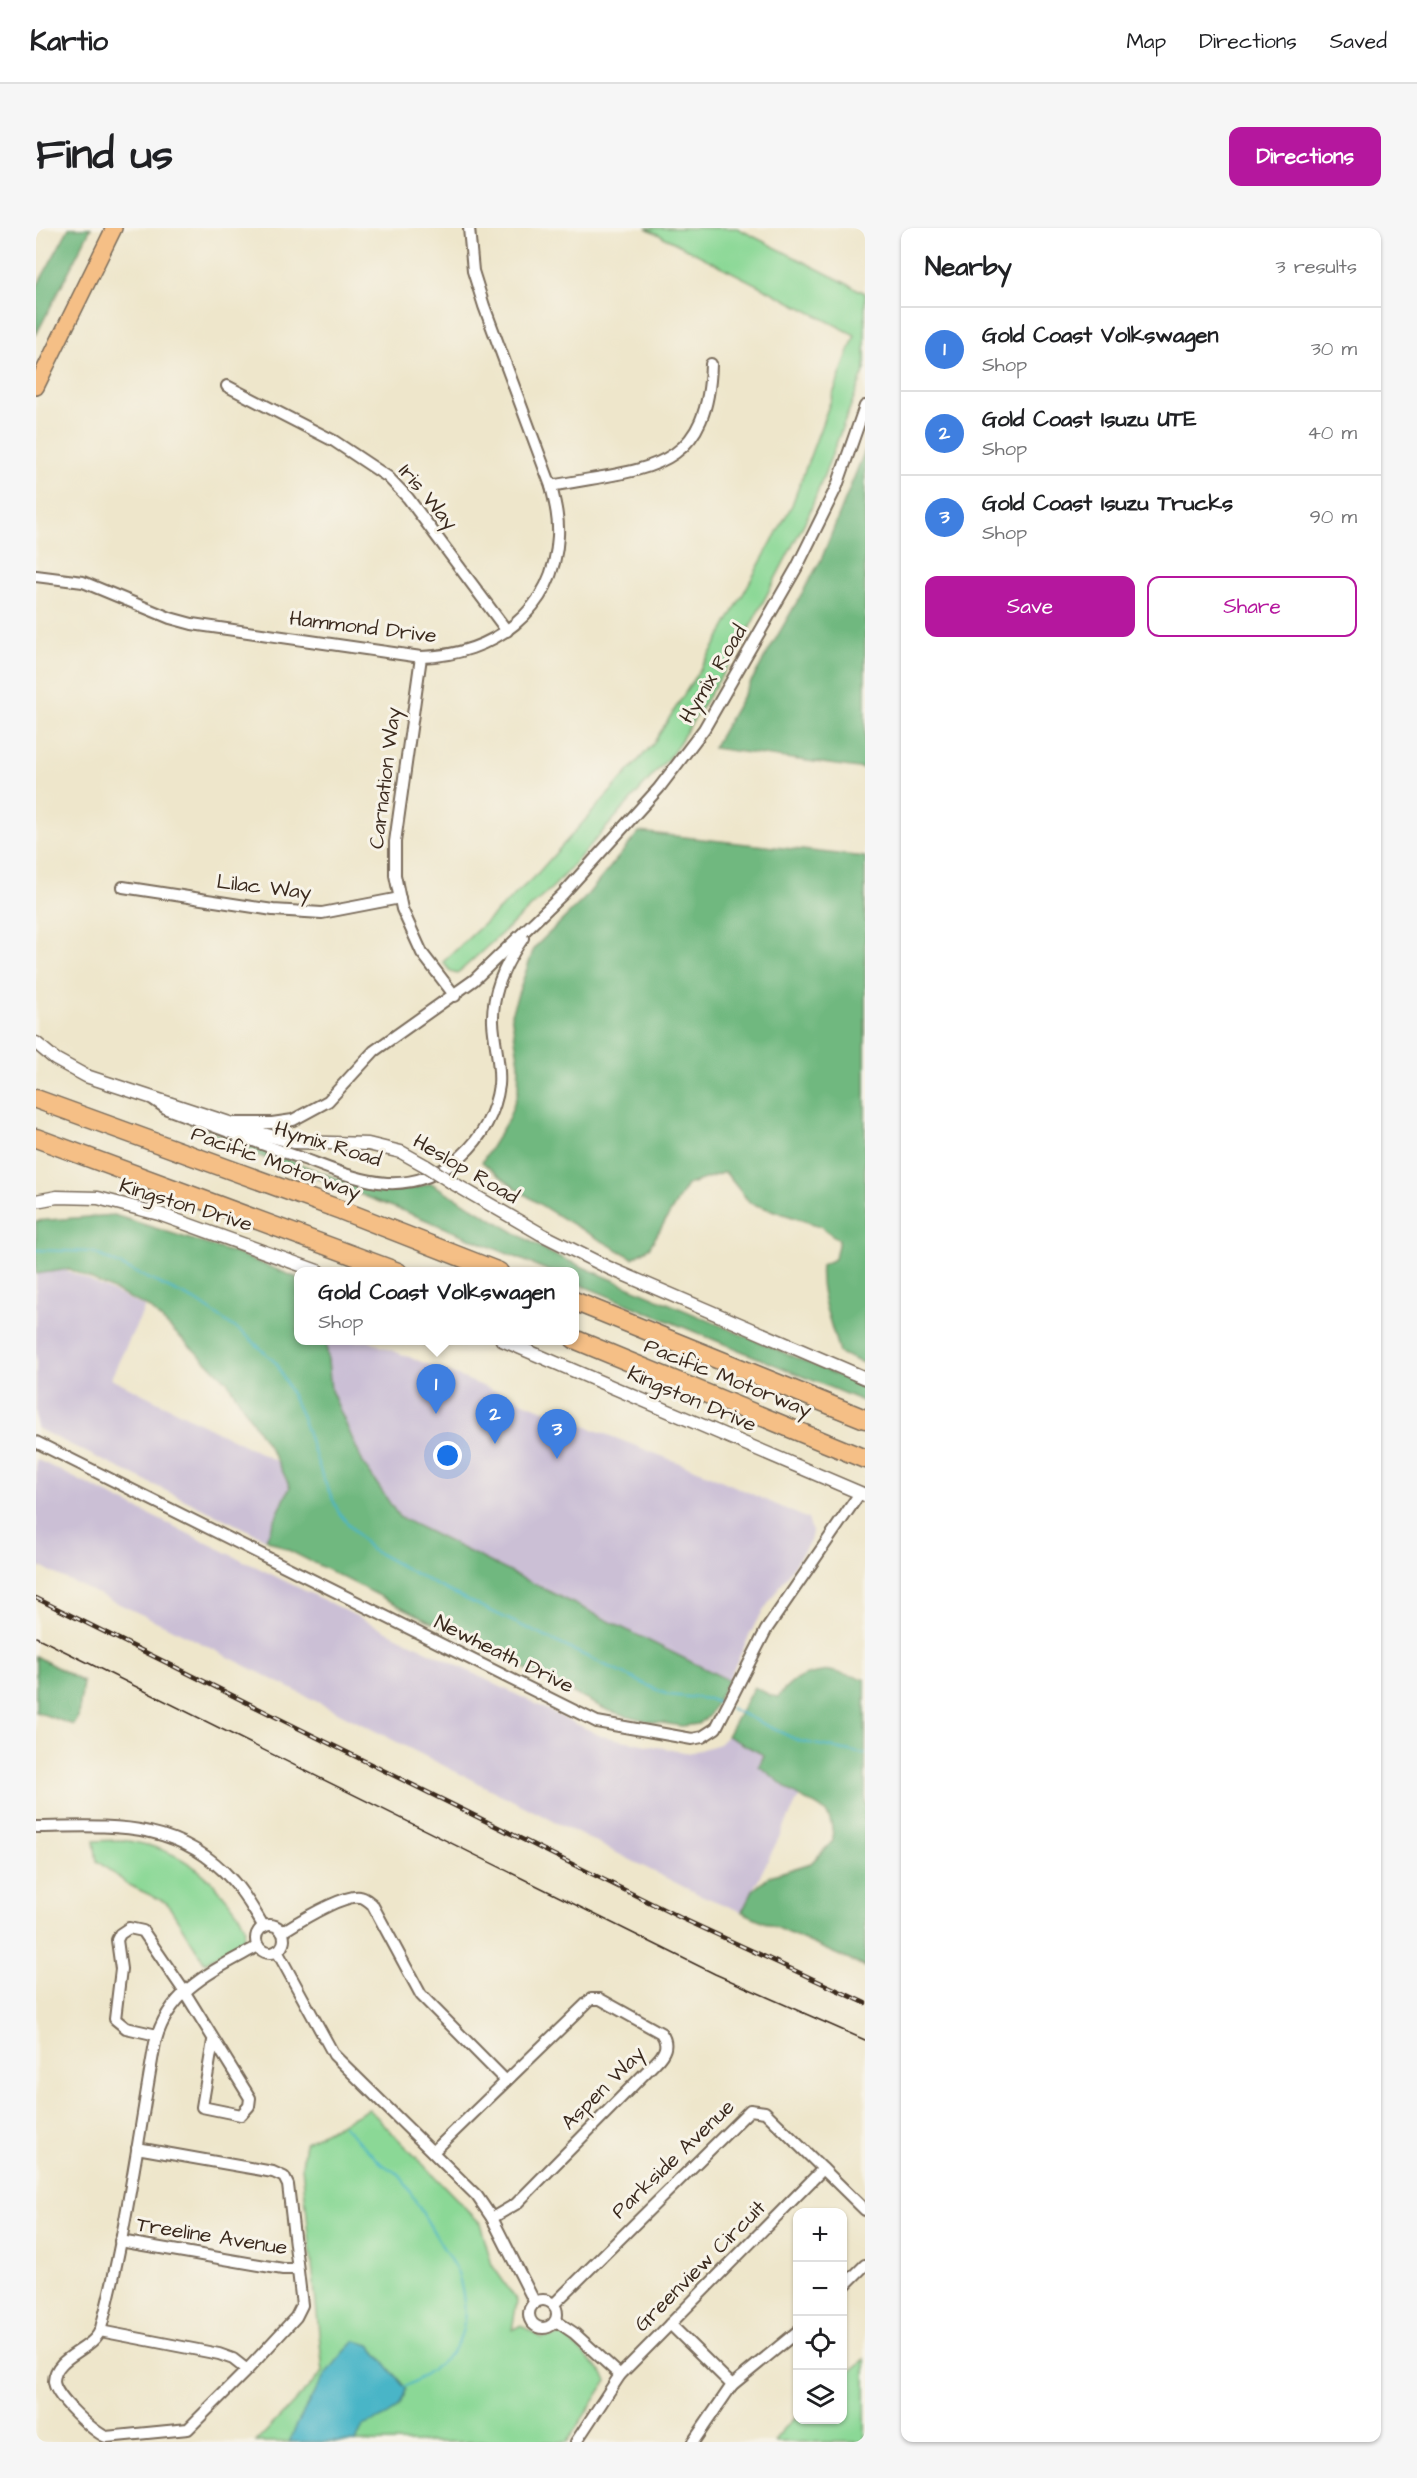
<!DOCTYPE html>
<html lang="en">
<head>
<meta charset="utf-8">
<style>
  :root { --surface:#fff; --page:#f6f6f6; --text:#202124; --muted:#757577; --line:#e0e0e0; --accent:#b5179e }
  body { margin:0; font-family:"Architects Daughter",sans-serif; background:var(--page); color:var(--text) }
  .controls { position:absolute; right:18px; bottom:18px; display:grid; overflow:hidden; border-radius:12px; box-shadow:0 2px 4px #0004 }
  .controls button { width:54px; height:54px; display:grid; place-items:center; padding:0; border:0; border-bottom:2px solid var(--line); background:var(--surface); color:var(--text); font:30px sans-serif }
  .you { position:absolute; left:412px; top:1228px; width:21px; height:21px; margin:-15px; border:4px solid #fff; border-radius:50%; background:#1a73e8; box-shadow:0 0 0 9px #1a73e833 }
  .badge { display:grid; place-items:center; width:39px; height:39px; border-radius:50%; background:var(--accent); color:#fff; font-size:20px; font-weight:700 }
  .pin { position:absolute; translate:-50% -50px; filter:drop-shadow(0 2px 3px #0008) }
  .pin::after { content:''; position:absolute; top:32px; width:21px; height:18px; background:inherit; clip-path:polygon(0 0,100% 0,50% 100%) }
  .popup { position:absolute; left:258px; top:1039px; width:285px; height:78px; box-sizing:border-box; display:grid; place-content:center; border-radius:12px; background:var(--surface); filter:drop-shadow(0 2px 4px #0005); font-size:20px; white-space:nowrap; color:var(--muted) }
  .popup b { font-size:22px; color:var(--text) }
  .popup::after { content:''; position:absolute; left:50%; top:100%; margin-left:-12px; border:12px solid transparent; border-top-color:var(--surface) }
  .list { margin:0; padding:0; list-style:none }
  h2 { display:flex; justify-content:space-between; align-items:center; height:78px; margin:0; padding:0 24px; font-size:26px }
  h2 small { font-size:20px; font-weight:400; color:var(--muted) }
  .list li { display:grid; grid-template-columns:39px 1fr auto; gap:18px; align-items:center; box-sizing:border-box; height:84px; padding:0 24px; border-top:2px solid var(--line) }
  .list b { display:block; font-size:22px; white-space:nowrap }
  .list p { margin:0; font-size:20px; white-space:nowrap; color:var(--muted) }
  .list em { font-size:20px; font-style:normal; color:var(--muted) }
  .actions { display:flex; gap:12px; padding:18px 24px }
  .actions a { flex:1; padding:14px 0; border:2px solid var(--accent); border-radius:12px; text-align:center; font-size:21px; color:var(--accent) }
  .actions .main { background:var(--accent); color:#fff }
  .icon { flex:none; width:33px; height:33px; fill:none; stroke:currentColor; stroke-width:2; stroke-linecap:round; stroke-linejoin:round }
  .map { position:relative; flex:none; width:829px; height:2214px; overflow:hidden; border-radius:12px }
  header { display:flex; align-items:center; gap:36px; box-sizing:border-box; height:84px; padding:0 30px; background:var(--surface); border-bottom:2px solid var(--line) }
  header strong { font-size:28px }
  nav { display:flex; gap:33px; margin-inline-start:auto; font-size:21px }
  .intro { display:flex; align-items:center; justify-content:space-between; box-sizing:border-box; height:144px; padding:0 36px }
  h1 { margin:0; font-size:42px }
  .button { padding:15px 27px; border-radius:12px; background:var(--accent); color:#fff; font-size:21px; font-weight:700 }
  main { display:flex; gap:36px; padding:0 36px }
  aside { flex:1; background:var(--surface); border-radius:12px; box-shadow:0 2px 4px #0004 }
  .map>svg:first-child { display:block }
  .industrial { fill:#cbbfd5 }
  .green { fill:#8bd896; stroke:#63815a; stroke-width:1.5 }
  .forest { fill:#70b87f; stroke:#56714e; stroke-width:1.5 }
  .water { fill:#4ab5c7; stroke:#427072; stroke-width:1.5 }
  .lines { fill:none; stroke-linecap:round; stroke-linejoin:round }
  .stream { stroke:#4ab5c7; stroke-width:2 }
  .minor-casing { stroke:#7a6c5b; stroke-width:14 }
  .tertiary-casing { stroke:#7a6c5b; stroke-width:15 }
  .primary-casing { stroke:#7a6c5b; stroke-width:18 }
  .motorway-casing { stroke:#7a6c5b; stroke-width:21 }
  .minor { stroke:#fff; stroke-width:10 }
  .tertiary { stroke:#fff; stroke-width:12 }
  .primary { stroke:#f5bf86; stroke-width:15 }
  .motorway { stroke:#f5bf86; stroke-width:18 }
  .tram { stroke:#3b2a1e; stroke-width:1.5 }
  .rail-casing { stroke:#3b2a1e; stroke-width:4.5 }
  .rail { stroke:#f7f3e8; stroke-width:2; stroke-dasharray:7; stroke-linecap:butt }
  .tertiary-bridge-casing { stroke:#7a6c5b; stroke-width:15; stroke-linecap:butt }
  .tertiary-bridge { stroke:#fff; stroke-width:12 }
  .labels { text-anchor:middle; dominant-baseline:central; stroke-width:6; stroke-linejoin:round; paint-order:stroke }
  .street-label { font-size:21px; fill:#3b2a1e; stroke:#f7f3e8 }
</style>
</head>
<body>
<header>
<strong>Kartio</strong>
<nav><a>Map</a><a>Directions</a><a>Saved</a></nav>
</header>
<div class="intro"><h1>Find us</h1><a class="button">Directions</a></div>
<main>
<div class="map">
<svg width="829" height="2214" viewBox="0 0 829 2214">
  <rect width="100%" height="100%" fill="#f7f3e8"/>
  <filter id="ink" filterUnits="userSpaceOnUse"><feTurbulence type="fractalNoise" baseFrequency=".0167" numOctaves="2"/><feDisplacementMap in="SourceGraphic" scale="12" xChannelSelector="R" yChannelSelector="G"/><feConvolveMatrix kernelMatrix="1 2 1 2 8 2 1 2 1" color-interpolation-filters="sRGB"/></filter>
  <filter id="wash" filterUnits="userSpaceOnUse"><feTurbulence type="fractalNoise" baseFrequency=".008" numOctaves="4" result="noise"/><feDisplacementMap in="SourceGraphic" scale="24" xChannelSelector="R" yChannelSelector="G"/><feGaussianBlur stdDeviation="1.35" result="paint"/><feColorMatrix in="noise" values="0 0 0 0 0 0 0 0 0 0 0 0 0 0 0 0 0 1.4 0 .05"/><feComposite in="paint" operator="in"/></filter>
  <g filter="url(#wash)">
    <rect width="100%" height="100%" fill="#eee6cb"/>
    <g class="industrial">
      <path d="M 0,1042 L 30,1042 L 109,1079 L 75,1150 L 242,1234 L 254,1259 L 230,1311 L 0,1200 Z"/>
      <path d="M 290,1113 L 332,1113 L 669,1245 L 772,1291 L 776,1304 L 774,1313 L 720,1394 L 692,1452 L 363,1289 L 327,1235 L 295,1162 Z"/>
      <path d="M 0,1231 L 565,1508 L 653,1525 L 683,1516 L 691,1508 L 728,1527 L 724,1538 L 764,1567 L 706,1684 L 660,1665 L 141,1403 L 0,1337 Z"/>
    </g>
    <g class="green">
      <path d="M 610,0 L 701,0 L 829,65 L 829,141 L 773,286 L 703,420 L 636,526 L 519,657 L 421,746 L 415,744 L 407,734 L 501,646 L 617,516 L 678,419 L 756,277 L 819,107 Z"/>
      <path d="M 84,1612 C 140,1618 175,1645 205,1690 L 209,1700 L 207,1712 L 169,1735 L 131,1675 L 93,1657 L 61,1633 L 58,1613 Z"/>
      <path d="M 333,1881 L 444,1995 L 456,2037 L 481,2073 L 476,2102 L 485,2097 L 505,2110 L 528,2107 L 566,2144 L 571,2153 L 531,2214 L 220,2214 L 287,2144 L 266,1938 L 269,1914 Z"/>
      <path d="M 829,2131 L 829,2214 L 739,2214 L 747,2201 L 761,2188 L 762,2192 L 806,2192 L 807,2150 Z"/>
    </g>
    <g class="forest">
      <path d="M 33,0 L 55,0 L 0,107 L 0,60 Z"/>
      <path d="M 829,222 L 829,541 L 677,520 L 785,332 Z"/>
      <path d="M 603,604 L 829,629 L 829,1136 L 803,1125 C 796,1096 782,1067 785,1037 L 799,1031 L 803,1012 L 784,998 L 714,975 L 689,944 L 651,957 L 613,1020 L 597,1030 C 544,1001 492,973 446,934 L 473,890 L 482,863 L 483,835 L 475,786 L 498,720 L 548,671 Z"/>
      <path d="M 156,896 C 186,906 215,917 244,928 C 293,947 342,974 395,955 L 514,1025 L 829,1159 L 829,1174 L 538,1054 L 538,1044 L 513,1043 L 383,989 L 155,902 Z"/>
      <path d="M 78,987 L 204,1027 L 262,1050 L 262,1112 L 290,1113 L 295,1162 L 327,1235 L 363,1289 L 692,1452 L 673,1488 L 662,1496 L 646,1498 L 612,1493 L 573,1483 L 230,1311 L 254,1259 L 242,1234 L 191,1153 L 112,1079 L 34,1041 L 0,1046 L 0,993 Z"/>
      <path d="M 0,1428 L 47,1454 L 42,1490 L 38,1497 L 0,1484 Z"/>
      <path d="M 794,1443 L 829,1451 L 829,1739 L 706,1684 L 717,1662 L 734,1648 L 775,1635 L 797,1613 C 797,1576 781,1581 756,1564 C 745,1556 735,1546 723,1538 L 728,1527 L 691,1508 L 718,1459 L 736,1468 L 742,1469 C 759,1448 769,1446 794,1443 Z"/>
    </g>
    <path class="water" d="M 319,2113 L 334,2117 L 370,2161 C 364,2186 349,2189 327,2198 L 320,2214 L 253,2214 C 270,2176 289,2142 319,2113 Z"/>
    <g class="lines">
      <g class="stream">
        <path d="M 0,1022 L 56,1024 L 162,1074 L 211,1108 L 241,1136 L 266,1189 L 287,1250 L 303,1285 L 334,1321 L 402,1358 L 632,1467 L 673,1471 L 689,1478"/>
        <path d="M 694,1480 L 763,1513 L 829,1526"/>
        <path d="M 307,1898 L 346,1936 L 364,1947 L 422,2045 C 440,2110 421,2128 367,2160"/>
      </g>
    </g>
  </g>
  <g filter="url(#ink)">
    <g class="lines">
      <g class="minor-casing">
        <g id="minor">
          <path d="M 191,158 L 298,213 L 352,249 L 372,270 L 471,403"/>
          <path d="M 515,258 C 604,240 672,248 675,136"/>
          <path d="M 0,348 L 47,354 L 134,390 L 156,396 L 385,429 C 456,427 518,384 522,308 C 523,291 519,275 515,258 L 448,78 L 437,43 L 433,0"/>
          <path d="M 385,429 L 359,614 L 359,647 L 366,681 L 386,725 L 419,768"/>
          <path d="M 87,659 L 237,682 L 286,685 L 364,670"/>
          <path d="M 118,872 L 131,881 C 177,898 222,915 268,931 C 295,941 322,953 351,955 C 408,958 456,912 463,857 C 465,836 458,815 457,794 C 456,763 470,734 487,710"/>
          <path d="M 199,895 L 236,895 L 257,892 L 292,873 L 338,823 L 438,752 L 527,666 L 623,560 L 668,501 L 761,339 L 801,258 L 829,178"/>
          <path d="M 0,1214 L 561,1494 L 656,1511 L 666,1509 L 680,1500 L 730,1402 L 824,1265"/>
          <path d="M 0,1599 C 75,1598 142,1591 197,1653 C 210,1667 218,1683 228,1699"/>
          <circle cx="234" cy="1711" r="14"/>
          <path d="M 246,1704 C 262,1694 307,1666 324,1669 C 328,1669 332,1673 336,1676 L 385,1767 L 470,1853"/>
          <path d="M 241,1723 L 298,1827 L 441,1968 L 456,1990 L 499,2075"/>
          <path d="M 121,1807 L 90,1800 L 79,1791 L 85,1741 L 81,1712 L 84,1706 L 93,1700 L 107,1703 L 148,1763 L 214,1870 L 213,1878 L 205,1887 L 166,1879 L 177,1813"/>
          <path d="M 101,1920 L 237,1944 L 248,1949 L 252,1957 L 266,2077 L 260,2089 L 211,2142 L 152,2201 L 70,2209 C 57,2203 18,2168 18,2153 C 19,2127 59,2122 65,2100 C 90,2007 102,1910 119,1815 C 133,1761 177,1743 222,1718"/>
          <path d="M 397,1924 L 555,1771 L 564,1771 L 625,1805 C 634,1817 628,1826 619,1835 L 480,1976 L 456,1990"/>
          <path d="M 84,2013 L 247,2041 L 261,2041"/>
          <path d="M 806,2060 L 829,2037"/>
          <circle cx="507" cy="2086" r="14"/>
          <path d="M 518,2076 L 714,1882 L 729,1884 L 829,1982"/>
          <path d="M 520,2093 L 538,2105 L 584,2147"/>
          <path d="M 634,2096 L 696,2157"/>
          <path d="M 64,2103 L 183,2126 L 197,2131 L 211,2142"/>
          <path d="M 540,2214 L 584,2147 L 787,1941"/>
          <path d="M 657,2214 L 696,2157 L 762,2103"/>
        </g>
      </g>
      <g class="tertiary-casing">
        <g id="tertiary">
          <path d="M 0,815 L 19,831 L 50,848 L 227,906 L 258,914 L 332,916 L 365,924 L 390,938"/>
          <path d="M 415,954 L 505,1006 L 573,1040 L 829,1150"/>
          <path d="M 0,973 L 21,969 L 62,970 L 123,986 L 284,1044"/>
          <path d="M 466,1112 L 829,1267"/>
        </g>
      </g>
      <g class="primary-casing">
        <path id="primary" d="M 0,159 L 78,0"/>
      </g>
      <g class="motorway-casing">
        <g id="motorway">
          <path d="M 0,871 L 305,982 L 463,1044"/>
          <path d="M 0,910 L 362,1044"/>
          <path d="M 538,1073 L 829,1191"/>
          <path d="M 538,1111 L 829,1231"/>
        </g>
      </g>
      <use href="#minor" class="minor"/>
      <use href="#tertiary" class="tertiary"/>
      <use href="#primary" class="primary"/>
      <use href="#motorway" class="motorway"/>
      <path class="tram" d="M 0,1409 L 679,1746 L 829,1812"/>
      <g class="rail-casing">
        <path id="rail" d="M 0,1370 L 645,1690 L 829,1775"/>
      </g>
      <use href="#rail" class="rail"/>
      <g class="tertiary-bridge-casing">
        <path id="tertiary-bridge" d="M 390,938 L 415,954"/>
      </g>
      <use href="#tertiary-bridge" class="tertiary-bridge"/>
    </g>
  </g>
  <g class="labels">
    <g class="street-label">
      <text transform="translate(392 269) rotate(50)">Iris Way</text>
      <text transform="translate(327 399) rotate(7)">Hammond Drive</text>
      <text transform="translate(677 446) rotate(-59)">Hymix Road</text>
      <text transform="translate(349 550) rotate(-83)">Carnation Way</text>
      <text transform="translate(228 659) rotate(7)">Lilac Way</text>
      <text transform="translate(292 916) rotate(17)">Hymix Road</text>
      <text transform="translate(240 935) rotate(20)">Pacific Motorway</text>
      <text transform="translate(430 941) rotate(30)">Heslop Road</text>
      <text transform="translate(150 977) rotate(17)">Kingston Drive</text>
      <text transform="translate(692 1150) rotate(22)">Pacific Motorway</text>
      <text transform="translate(656 1171) rotate(23)">Kingston Drive</text>
      <text transform="translate(468 1426) rotate(26)">Newheath Drive</text>
      <text transform="translate(567 1860) rotate(-45)">Aspen Way</text>
      <text transform="translate(637 1931) rotate(-44)">Parkside Avenue</text>
      <text transform="translate(176 2008) rotate(9)">Treeline Avenue</text>
      <text transform="translate(664 2038) rotate(-45)">Greenview Circuit</text>
    </g>
  </g>
</svg>
<div class="controls">
<button>+</button>
<button>−</button>
<button><svg class="icon" aria-label="locate" viewBox="0 0 24 24"><circle cx="12" cy="12" r="6"/><path d="M12 2v4M12 18v4M2 12h4M18 12h4"/></svg></button>
<button><svg class="icon" aria-label="layers" viewBox="0 0 24 24"><path d="M12 4l9 5-9 5-9-5zM3 14l9 5 9-5"/></svg></button>
</div>
<div class="you"></div>
<div class="pin badge" style="left:400px;top:1186px;background:#3f7fe0">1</div>
<div class="popup"><b>Gold Coast Volkswagen</b>Shop</div>
<div class="pin badge" style="left:459px;top:1216px;background:#3f7fe0">2</div>
<div class="pin badge" style="left:521px;top:1231px;background:#3f7fe0">3</div>
</div>
<aside>
<h2>Nearby<small>3 results</small></h2>
<ul class="list">
<li><span class="badge" style="background:#3f7fe0">1</span><div><b>Gold Coast Volkswagen</b><p>Shop</p></div><em>30 m</em></li>
<li><span class="badge" style="background:#3f7fe0">2</span><div><b>Gold Coast Isuzu UTE</b><p>Shop</p></div><em>40 m</em></li>
<li><span class="badge" style="background:#3f7fe0">3</span><div><b>Gold Coast Isuzu Trucks</b><p>Shop</p></div><em>90 m</em></li>
</ul>
<div class="actions"><a class="main">Save</a><a>Share</a></div>
</aside>
</main>
</body>
</html>
